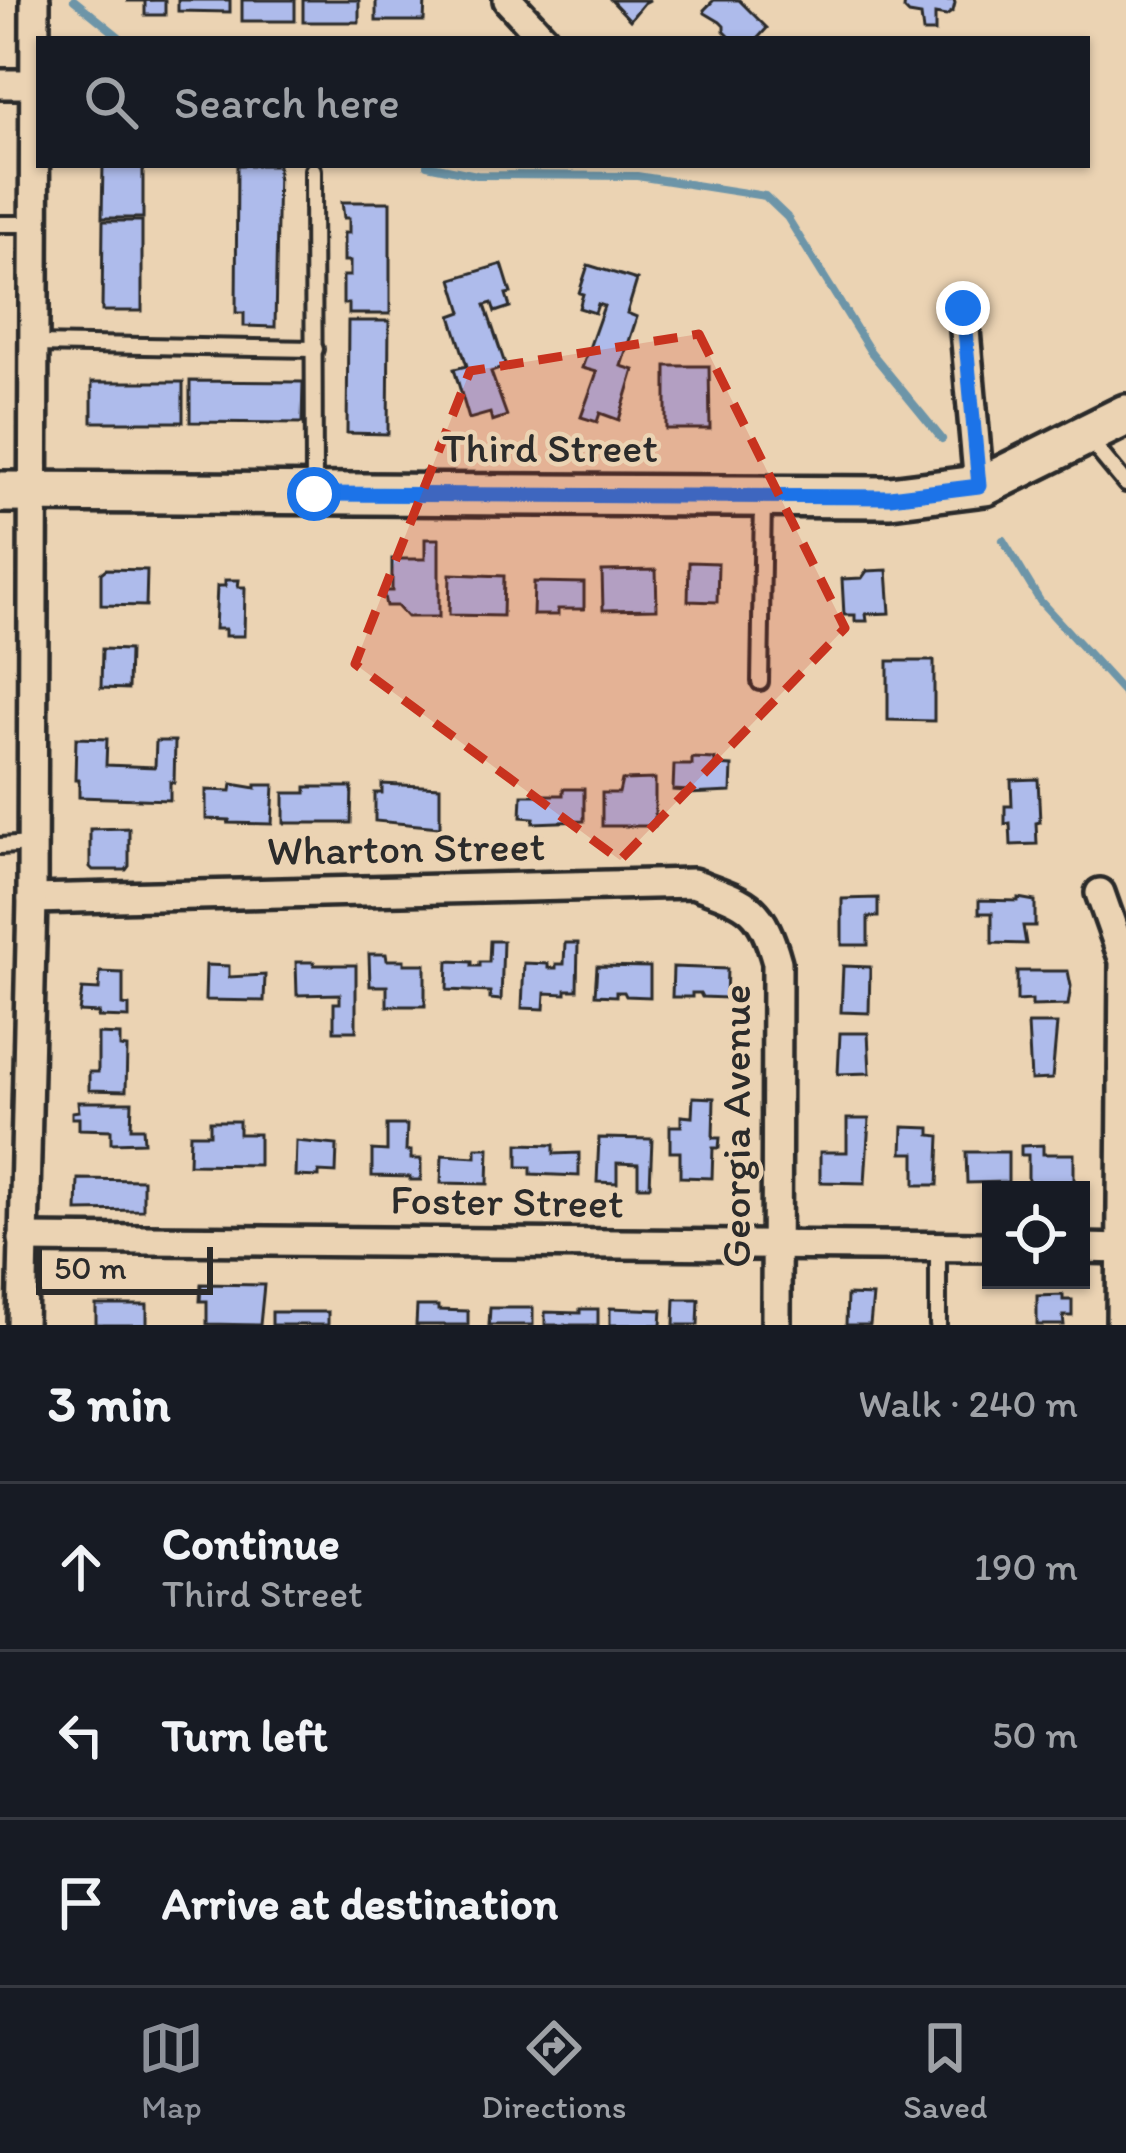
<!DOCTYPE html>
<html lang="en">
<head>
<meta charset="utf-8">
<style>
  :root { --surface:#171b24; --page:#242831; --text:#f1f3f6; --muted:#9ea1a6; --line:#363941; --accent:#8c9099 }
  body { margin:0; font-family:Itim,sans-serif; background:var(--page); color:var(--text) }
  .controls { position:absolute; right:36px; bottom:36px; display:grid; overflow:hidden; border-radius:0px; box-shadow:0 3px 9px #0004 }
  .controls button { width:108px; height:108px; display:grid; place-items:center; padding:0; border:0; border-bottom:3px solid var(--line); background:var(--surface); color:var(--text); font:60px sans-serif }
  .scale { position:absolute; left:36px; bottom:30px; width:177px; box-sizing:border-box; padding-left:12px; border:6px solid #2b2b2b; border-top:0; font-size:33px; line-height:42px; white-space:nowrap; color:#2b2b2b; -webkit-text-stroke:9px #ebd3b3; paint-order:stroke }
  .stop { position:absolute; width:36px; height:36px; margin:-27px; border:9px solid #1a73e8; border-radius:50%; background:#fff }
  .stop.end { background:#1a73e8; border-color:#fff; box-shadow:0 3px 12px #0008 }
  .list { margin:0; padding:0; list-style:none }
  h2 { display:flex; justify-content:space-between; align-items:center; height:156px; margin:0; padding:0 48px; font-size:51px }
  h2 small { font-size:39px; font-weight:400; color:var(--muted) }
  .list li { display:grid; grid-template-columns:78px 1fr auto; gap:36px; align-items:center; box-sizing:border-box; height:168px; padding:0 48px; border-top:3px solid var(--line) }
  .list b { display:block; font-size:45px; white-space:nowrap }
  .list p { margin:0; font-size:39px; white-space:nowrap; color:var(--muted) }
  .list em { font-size:39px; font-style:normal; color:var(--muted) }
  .icon { flex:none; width:66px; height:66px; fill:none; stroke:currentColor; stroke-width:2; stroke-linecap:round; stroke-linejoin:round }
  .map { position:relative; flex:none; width:1126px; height:1325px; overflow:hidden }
  .search { position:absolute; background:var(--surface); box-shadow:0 3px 9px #0004; left:36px; right:36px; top:36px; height:132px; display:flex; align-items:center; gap:30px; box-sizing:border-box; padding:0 42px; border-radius:0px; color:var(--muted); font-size:45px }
  .sheet { height:660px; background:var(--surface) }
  nav { display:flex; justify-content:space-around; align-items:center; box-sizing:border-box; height:168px; border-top:3px solid var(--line); background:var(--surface); font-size:33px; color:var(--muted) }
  nav a { display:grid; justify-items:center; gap:6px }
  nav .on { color:var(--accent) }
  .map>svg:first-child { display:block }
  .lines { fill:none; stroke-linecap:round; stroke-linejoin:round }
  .stream { stroke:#6d95a8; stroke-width:8 }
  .building { fill:#aebbeb; stroke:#2b2b2b; stroke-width:3 }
  .lane-casing { stroke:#2b2b2b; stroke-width:22 }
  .street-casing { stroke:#2b2b2b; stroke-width:36 }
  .secondary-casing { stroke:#2b2b2b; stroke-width:48 }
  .lane { stroke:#ebd3b3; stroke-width:14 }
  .street { stroke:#ebd3b3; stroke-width:27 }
  .secondary { stroke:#ebd3b3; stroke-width:39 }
  .route { stroke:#1a73e8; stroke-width:15 }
  .marked { fill:#c8321e; fill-opacity:0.2; stroke:#c8321e; stroke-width:9; stroke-dasharray:24 15; stroke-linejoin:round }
  .labels { text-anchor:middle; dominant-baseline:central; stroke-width:9; stroke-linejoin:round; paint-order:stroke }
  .street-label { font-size:42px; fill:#2b2b2b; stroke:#ebd3b3 }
</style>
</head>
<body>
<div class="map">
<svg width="1126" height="1325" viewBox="0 0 1126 1325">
  <rect width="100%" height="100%" fill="#ebd3b3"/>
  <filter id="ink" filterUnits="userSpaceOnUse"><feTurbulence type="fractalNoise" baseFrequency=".00833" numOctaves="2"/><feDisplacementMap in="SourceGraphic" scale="24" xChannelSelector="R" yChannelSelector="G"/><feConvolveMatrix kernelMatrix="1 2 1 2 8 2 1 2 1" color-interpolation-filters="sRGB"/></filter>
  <g filter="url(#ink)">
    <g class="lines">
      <g class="stream">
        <path d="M 74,0 L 122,39"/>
        <path d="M 427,165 L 477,175 L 637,176 L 765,196 L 787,217 L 870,351 L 942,439"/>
        <path d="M 1003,540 L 1040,601 L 1126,695"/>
      </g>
    </g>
    <g class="building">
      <path d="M 165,0 L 165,15 L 145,15 L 145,1 L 126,1 Z"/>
      <path d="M 178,0 L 230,0 L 230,12 L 178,11 Z"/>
      <rect x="242" y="0" width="53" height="21"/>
      <rect x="303" y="0" width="56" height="22"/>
      <path d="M 376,0 L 425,0 L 424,21 L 376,21 Z"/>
      <path d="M 611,0 L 650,0 L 644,3 L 630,20 Z"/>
      <path d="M 714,0 L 739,0 L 767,28 L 757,39 L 732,39 L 724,31 L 724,26 L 720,22 L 705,13 L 704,10 Z"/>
      <path d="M 905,0 L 954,0 L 955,3 L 953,11 L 946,16 L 935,14 L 935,32 L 923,32 L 921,16 L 909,14 L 904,9 Z"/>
      <path d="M 103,165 L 143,165 L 143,218 L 102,218 Z"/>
      <path d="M 237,165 L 278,165 L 275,327 L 244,326 L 244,313 L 236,313 Z"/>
      <path d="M 342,202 L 390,202 L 390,314 L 349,314 L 349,304 L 343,304 L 343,276 L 350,276 L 350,261 L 344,261 L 344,233 L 349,233 L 349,218 L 344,218 Z"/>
      <path d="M 103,221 L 142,221 L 142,311 L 102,311 Z"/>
      <path d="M 502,264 L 511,293 L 506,294 L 510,307 L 495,312 L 492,303 L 485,305 L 506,367 L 491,372 L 507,416 L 492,421 L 490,413 L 469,419 L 454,369 L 467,366 L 451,316 L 462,312 L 452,279 Z"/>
      <path d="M 588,265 L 637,280 L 627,313 L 637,317 L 621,366 L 634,370 L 619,420 L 600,413 L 597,422 L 581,417 L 597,372 L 582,368 L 604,306 L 598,304 L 595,313 L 579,308 L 583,294 L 579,293 Z"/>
      <path d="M 348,321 L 389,321 L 388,434 L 347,433 Z"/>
      <path d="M 666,366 L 709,366 L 710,429 L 666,429 Z"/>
      <path d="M 190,381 L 303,382 L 302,423 L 190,422 Z"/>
      <rect x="92" y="382" width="91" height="40"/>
      <path d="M 425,539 L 439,539 L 439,617 L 407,617 L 397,606 L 386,606 L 383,591 L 392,591 L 392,559 L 425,559 Z"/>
      <path d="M 689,562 L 718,563 L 717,602 L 688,601 Z"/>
      <path d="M 106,569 L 147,570 L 146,606 L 101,605 L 101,573 Z"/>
      <path d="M 656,570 L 657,609 L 603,610 L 602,571 Z"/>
      <path d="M 887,570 L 890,613 L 866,614 L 867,621 L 855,621 L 855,615 L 844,615 L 842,579 L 862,578 L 867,571 Z"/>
      <path d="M 450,574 L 504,576 L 503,616 L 449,615 Z"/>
      <path d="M 225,580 L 239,580 L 238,587 L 245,587 L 244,636 L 225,636 L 225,629 L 215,629 L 217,586 L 225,586 Z"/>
      <path d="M 534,582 L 584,583 L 584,609 L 558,609 L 558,615 L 533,615 Z"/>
      <path d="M 102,649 L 129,650 L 128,689 L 101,688 Z"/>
      <path d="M 888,661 L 934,661 L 934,721 L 888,720 Z"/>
      <path d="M 76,738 L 107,739 L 106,765 L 155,767 L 156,741 L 175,741 L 174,783 L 170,782 L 170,800 L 79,797 L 79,780 L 75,780 Z"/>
      <path d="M 692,758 L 715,759 L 715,765 L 732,766 L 731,792 L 688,794 L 688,791 L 673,790 L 674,765 L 692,765 Z"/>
      <path d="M 655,779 L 655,826 L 602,826 L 602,793 L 619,793 L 622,780 Z"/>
      <path d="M 1038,779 L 1040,822 L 1036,823 L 1037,844 L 1011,845 L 1010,823 L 1005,824 L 1005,806 L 1012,806 L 1011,780 Z"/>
      <path d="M 232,784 L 256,788 L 256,785 L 274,785 L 272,824 L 228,823 L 229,820 L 206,819 L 206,790 L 231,791 Z"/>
      <path d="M 382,784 L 440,787 L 440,827 L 375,821 L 375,793 L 382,793 Z"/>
      <path d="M 306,787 L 352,787 L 351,823 L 284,823 L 284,793 L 306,793 Z"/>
      <path d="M 563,789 L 584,789 L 584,821 L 533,823 L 534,818 L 521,817 L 522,795 L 563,795 Z"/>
      <path d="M 129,828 L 129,866 L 126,870 L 93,870 L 90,867 L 90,829 Z"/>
      <path d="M 878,898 L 878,917 L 868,917 L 868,945 L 842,945 L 842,899 Z"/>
      <path d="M 1018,898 L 1035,901 L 1035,926 L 1023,926 L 1026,944 L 992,943 L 992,913 L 979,913 L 979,900 L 1018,901 Z"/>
      <path d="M 490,941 L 503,941 L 501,1000 L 490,999 L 490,992 L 447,990 L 448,961 L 472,962 L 472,966 L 480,966 L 480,962 L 489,962 Z"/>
      <path d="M 565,943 L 578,943 L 577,990 L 566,990 L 566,994 L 545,993 L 544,1009 L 522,1008 L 524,963 L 548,964 L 548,968 L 556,968 L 556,964 L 564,964 Z"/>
      <path d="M 369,954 L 386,954 L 387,960 L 404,960 L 404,964 L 425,964 L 425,1006 L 387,1006 L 387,986 L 370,986 Z"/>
      <path d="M 296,962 L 314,962 L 314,965 L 356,965 L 356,1031 L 334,1031 L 334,1003 L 340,1003 L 340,994 L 297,995 Z"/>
      <path d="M 206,965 L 229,966 L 229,977 L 265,975 L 264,1001 L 205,1000 Z"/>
      <path d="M 597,966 L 650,967 L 650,997 L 626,996 L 624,992 L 616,992 L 616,996 L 595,995 Z"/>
      <path d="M 843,966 L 870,967 L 869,1013 L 841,1012 Z"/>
      <path d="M 673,967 L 727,969 L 726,998 L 702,997 L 700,993 L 692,993 L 692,997 L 672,997 Z"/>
      <path d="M 1017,971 L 1068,971 L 1071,986 L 1068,1005 L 1032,1006 L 1032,1000 L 1017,1001 Z"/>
      <path d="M 100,972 L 123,973 L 123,1005 L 129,1006 L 129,1018 L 98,1017 L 99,1013 L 79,1012 L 82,989 L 99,990 Z"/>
      <path d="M 1028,1024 L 1057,1024 L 1052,1079 L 1031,1080 Z"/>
      <path d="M 840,1033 L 868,1033 L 870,1073 L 838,1074 Z"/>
      <path d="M 98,1034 L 120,1035 L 120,1047 L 127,1048 L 126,1091 L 89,1090 L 89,1072 L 98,1072 Z"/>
      <path d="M 693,1097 L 714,1098 L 713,1138 L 720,1138 L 719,1148 L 713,1148 L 712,1178 L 680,1177 L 680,1152 L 670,1152 L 670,1126 L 681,1126 L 681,1116 L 692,1117 Z"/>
      <path d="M 78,1102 L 132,1102 L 131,1128 L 143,1128 L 144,1142 L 111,1143 L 111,1130 L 79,1129 L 79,1118 L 72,1118 L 72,1112 L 79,1111 Z"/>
      <path d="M 847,1119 L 869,1119 L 865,1183 L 820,1182 L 820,1152 L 847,1152 Z"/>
      <path d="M 210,1121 L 239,1121 L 239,1134 L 259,1134 L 259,1165 L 189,1164 L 190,1134 L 210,1134 Z"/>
      <path d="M 387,1125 L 407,1125 L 406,1151 L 411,1151 L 411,1159 L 421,1159 L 421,1180 L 410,1180 L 410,1177 L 372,1176 L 372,1150 L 387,1151 Z"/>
      <path d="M 903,1127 L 930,1128 L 930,1135 L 940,1136 L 938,1185 L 915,1185 L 915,1153 L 902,1153 Z"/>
      <path d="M 599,1138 L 652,1139 L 650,1186 L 638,1186 L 638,1164 L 617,1163 L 617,1183 L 597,1182 Z"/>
      <path d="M 296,1141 L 337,1145 L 336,1173 L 319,1172 L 319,1177 L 295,1176 Z"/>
      <path d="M 518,1144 L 554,1145 L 554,1154 L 579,1153 L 579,1176 L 531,1174 L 531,1167 L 518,1167 Z"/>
      <path d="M 1043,1145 L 1043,1154 L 1074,1154 L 1074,1185 L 1028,1185 L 1028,1155 L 1021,1155 L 1021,1146 Z"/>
      <path d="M 476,1148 L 489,1148 L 488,1184 L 441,1183 L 442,1155 L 476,1157 Z"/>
      <path d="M 966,1152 L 1008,1152 L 1008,1182 L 967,1183 Z"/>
      <path d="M 78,1179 L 143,1180 L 143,1210 L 77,1211 Z"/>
      <path d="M 201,1284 L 264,1285 L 260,1325 L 207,1324 L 207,1301 L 200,1301 Z"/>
      <path d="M 847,1295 L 873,1296 L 870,1325 L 846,1325 Z"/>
      <path d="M 1063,1295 L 1063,1300 L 1072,1300 L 1072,1316 L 1063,1316 L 1064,1325 L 1037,1325 L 1037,1296 Z"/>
      <path d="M 675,1299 L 699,1299 L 698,1325 L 674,1325 Z"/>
      <rect x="96" y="1305" width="51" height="20"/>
      <path d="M 417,1306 L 438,1306 L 438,1310 L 468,1311 L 468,1325 L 416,1325 Z"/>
      <path d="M 490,1308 L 533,1308 L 533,1325 L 489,1325 Z"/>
      <path d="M 610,1308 L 662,1310 L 661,1325 L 610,1325 Z"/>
      <path d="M 580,1309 L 598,1309 L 598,1325 L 545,1325 L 545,1312 L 580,1313 Z"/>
      <rect x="272" y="1312" width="56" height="13"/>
    </g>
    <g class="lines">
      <g class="lane-casing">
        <g id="lane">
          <path d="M 313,170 L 314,489"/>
          <path d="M 0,224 L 34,224"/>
          <path d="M 34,344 L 315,349"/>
          <path d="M 1087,437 L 1126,484"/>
          <path d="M 760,682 L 763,501"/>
          <path d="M 0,846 L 32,844"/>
          <path d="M 938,1325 L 938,1247"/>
        </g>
      </g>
      <g class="street-casing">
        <g id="street">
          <path d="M 508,0 L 544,39"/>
          <path d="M 0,84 L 34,84"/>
          <path d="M 963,308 L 979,486"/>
          <path d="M 1100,893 L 1124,961 L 1121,1325"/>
          <path d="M 32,899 L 693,883 C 747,903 761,904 777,962 L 776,1325"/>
          <path d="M 23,1239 L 991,1247"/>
          <path d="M 1081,1248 L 1126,1249"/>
          <path d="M 22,1325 L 32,899 L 35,0"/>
        </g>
      </g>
      <g class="secondary-casing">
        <path id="secondary" d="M 0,492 L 890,497 L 985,485 L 1126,415"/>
      </g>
      <use href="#lane" class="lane"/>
      <use href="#street" class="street"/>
      <use href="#secondary" class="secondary"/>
    </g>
  </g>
  <g class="lines" filter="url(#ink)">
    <path class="route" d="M 314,494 L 890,497 L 979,486 L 963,308"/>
  </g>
  <path class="marked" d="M 699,334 L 845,628 L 620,860 L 355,664 L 470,371 Z"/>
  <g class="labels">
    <g class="street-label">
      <text x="550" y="447">Third Street</text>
      <text transform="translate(406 848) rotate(-1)">Wharton Street</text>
      <text transform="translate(735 1126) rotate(-90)">Georgia Avenue</text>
      <text transform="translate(507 1201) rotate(1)">Foster Street</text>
    </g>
  </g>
</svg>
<div class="controls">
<button><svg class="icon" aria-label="locate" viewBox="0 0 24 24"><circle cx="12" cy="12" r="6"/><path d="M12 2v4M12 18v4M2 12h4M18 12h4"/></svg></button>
</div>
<div class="scale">50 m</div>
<div class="stop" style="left:314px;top:494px"></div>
<div class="stop end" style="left:963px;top:308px"></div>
<div class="search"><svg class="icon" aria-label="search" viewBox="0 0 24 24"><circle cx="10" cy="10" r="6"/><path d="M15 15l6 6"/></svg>Search here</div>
</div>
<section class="sheet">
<h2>3 min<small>Walk · 240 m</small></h2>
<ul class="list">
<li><svg class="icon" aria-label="ahead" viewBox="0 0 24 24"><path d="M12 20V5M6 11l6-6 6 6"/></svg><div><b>Continue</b><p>Third Street</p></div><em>190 m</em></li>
<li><svg class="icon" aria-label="left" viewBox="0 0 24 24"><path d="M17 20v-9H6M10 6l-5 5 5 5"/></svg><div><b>Turn left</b></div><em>50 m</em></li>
<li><svg class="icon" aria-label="arrive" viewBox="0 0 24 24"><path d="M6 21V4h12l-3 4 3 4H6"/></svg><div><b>Arrive at destination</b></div></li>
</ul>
</section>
<nav>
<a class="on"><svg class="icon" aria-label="map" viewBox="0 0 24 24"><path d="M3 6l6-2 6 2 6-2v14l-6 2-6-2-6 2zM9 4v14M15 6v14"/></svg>Map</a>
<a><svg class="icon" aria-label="directions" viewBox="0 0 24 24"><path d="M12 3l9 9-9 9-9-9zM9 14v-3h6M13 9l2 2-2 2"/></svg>Directions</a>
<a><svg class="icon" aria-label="saved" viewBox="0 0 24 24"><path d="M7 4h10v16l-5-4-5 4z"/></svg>Saved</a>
</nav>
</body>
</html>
